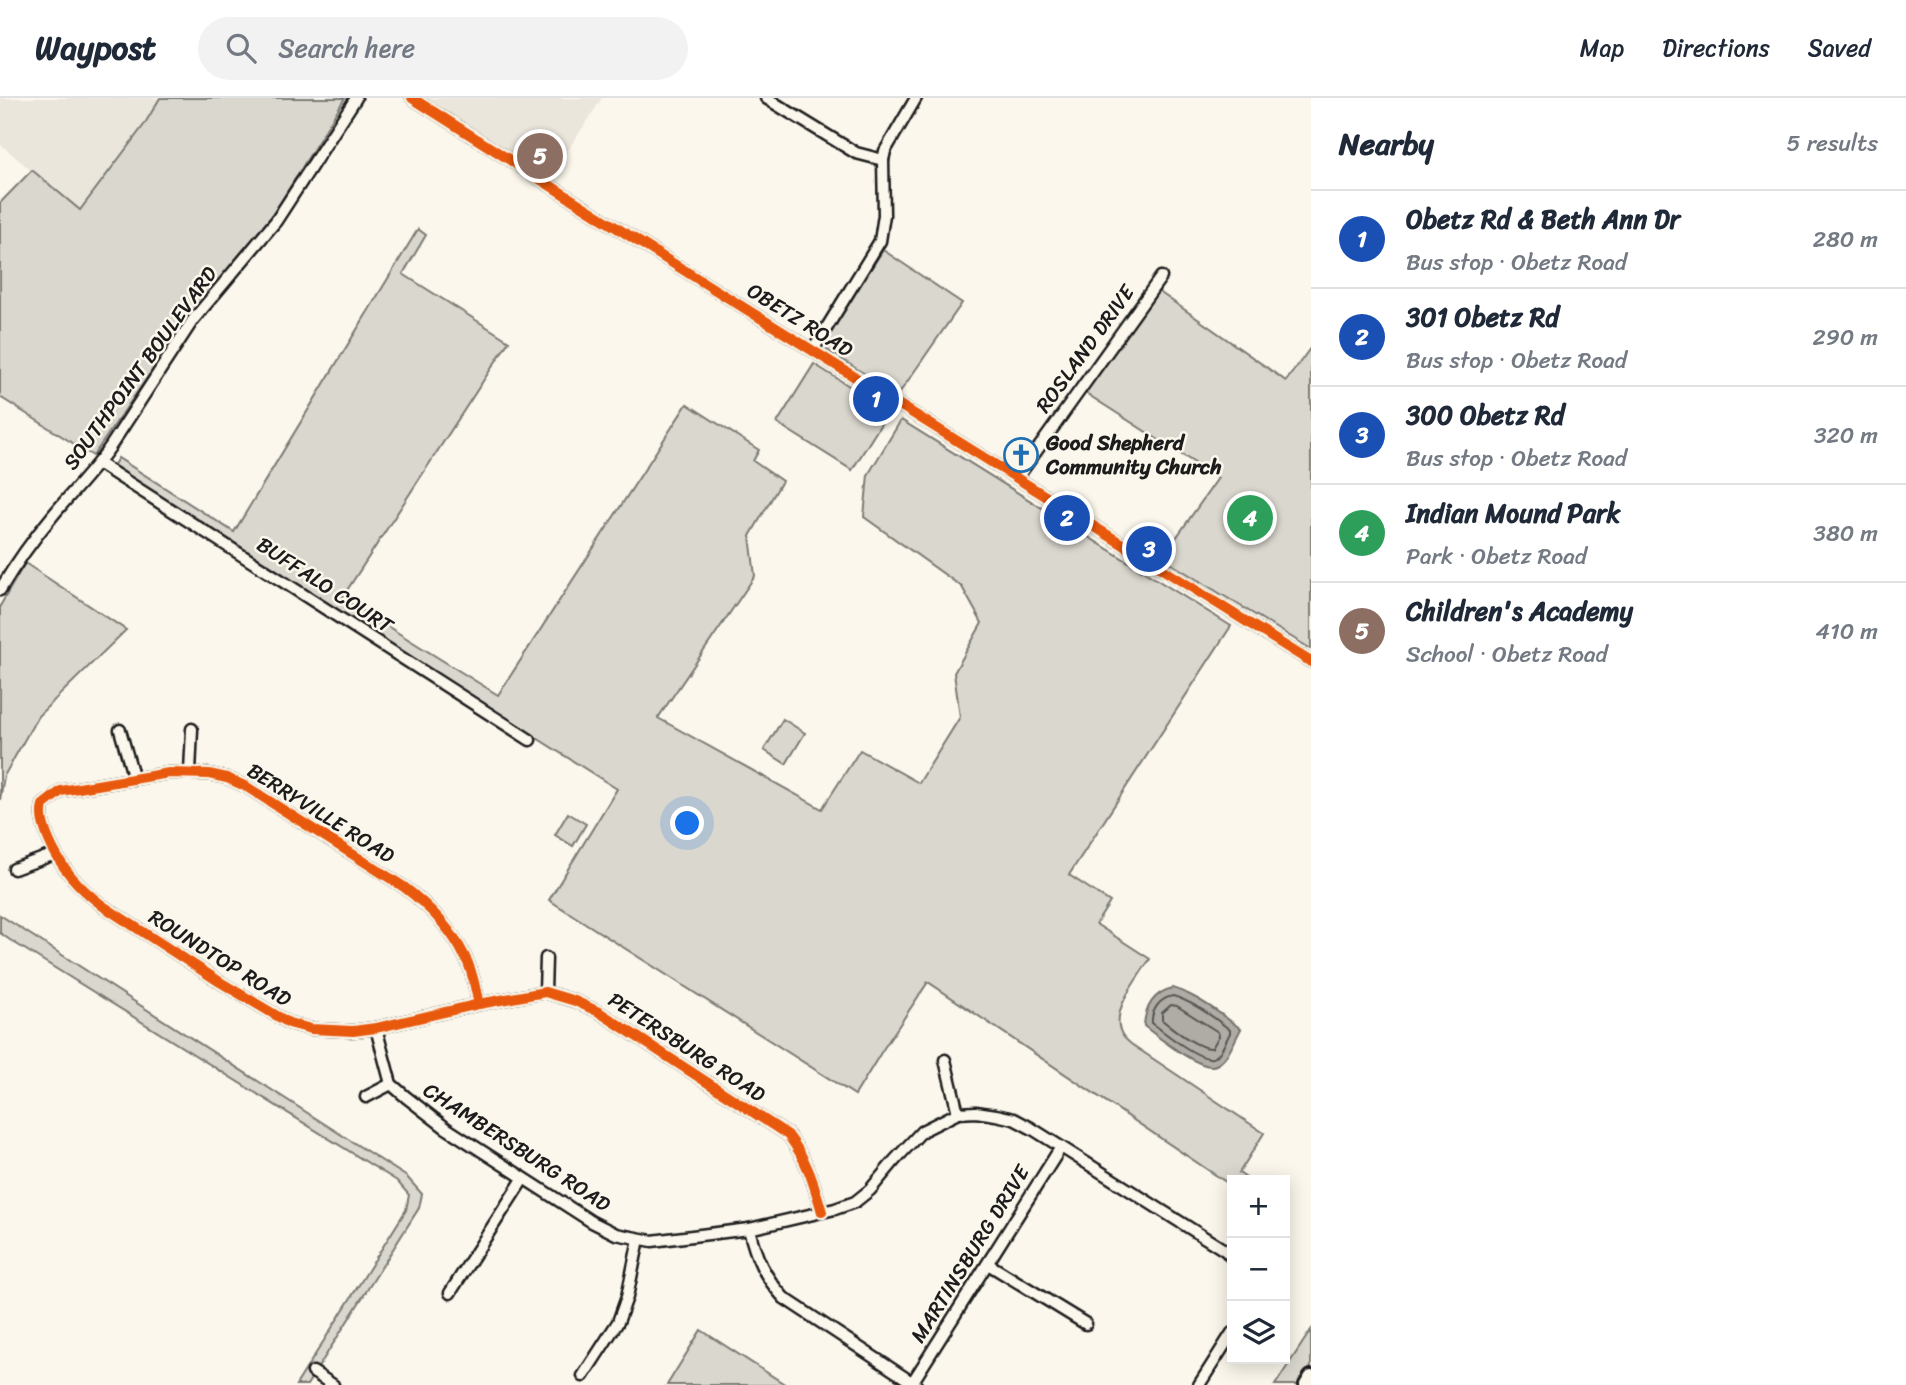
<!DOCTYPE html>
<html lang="en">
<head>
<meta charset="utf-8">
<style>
  :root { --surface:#fff; --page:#f2f2f3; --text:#1f2937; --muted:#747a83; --line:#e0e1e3; --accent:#1f6fb2 }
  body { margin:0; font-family:Sriracha,sans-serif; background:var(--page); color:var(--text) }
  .controls { position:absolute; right:21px; bottom:21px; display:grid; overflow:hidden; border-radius:0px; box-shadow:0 4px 18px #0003 }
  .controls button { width:63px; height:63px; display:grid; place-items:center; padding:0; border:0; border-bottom:2px solid var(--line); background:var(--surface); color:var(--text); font:35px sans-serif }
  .you { position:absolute; left:688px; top:726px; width:24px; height:24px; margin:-18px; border:5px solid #fff; border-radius:50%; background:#1a73e8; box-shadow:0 0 0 10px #1a73e833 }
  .badge { display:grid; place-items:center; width:46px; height:46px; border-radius:50%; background:var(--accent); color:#fff; font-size:23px; font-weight:700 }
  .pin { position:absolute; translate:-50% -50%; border:4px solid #fff; box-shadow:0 2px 7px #0006 }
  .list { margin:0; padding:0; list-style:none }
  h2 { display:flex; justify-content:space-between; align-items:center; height:91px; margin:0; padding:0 28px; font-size:30px }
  h2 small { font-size:23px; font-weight:400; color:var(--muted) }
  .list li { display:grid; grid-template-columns:46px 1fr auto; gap:21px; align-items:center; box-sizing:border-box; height:98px; padding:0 28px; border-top:2px solid var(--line) }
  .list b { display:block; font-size:26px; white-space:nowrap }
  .list p { margin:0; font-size:23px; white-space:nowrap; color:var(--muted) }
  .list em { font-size:23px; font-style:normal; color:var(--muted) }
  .icon { flex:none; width:38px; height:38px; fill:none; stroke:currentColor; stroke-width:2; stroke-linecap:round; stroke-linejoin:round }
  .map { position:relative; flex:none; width:1311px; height:1287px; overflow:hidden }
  header { display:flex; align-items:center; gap:42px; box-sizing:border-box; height:98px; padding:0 35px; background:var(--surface); border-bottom:2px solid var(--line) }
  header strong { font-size:33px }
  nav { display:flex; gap:38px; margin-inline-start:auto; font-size:24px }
  .search { width:490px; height:63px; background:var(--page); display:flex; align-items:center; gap:18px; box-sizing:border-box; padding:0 24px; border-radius:38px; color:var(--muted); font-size:26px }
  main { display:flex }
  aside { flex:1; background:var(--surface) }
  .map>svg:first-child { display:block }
  .built { fill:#eae6dc }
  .green { fill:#dad7ce; stroke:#7b7a75; stroke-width:2 }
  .water { fill:#afaca5; stroke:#74726e; stroke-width:2 }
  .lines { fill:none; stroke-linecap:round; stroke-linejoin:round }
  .shore { stroke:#575653; stroke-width:2 }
  .minor-casing { stroke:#1c1c1c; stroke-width:15 }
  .tertiary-casing { stroke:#1c1c1c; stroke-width:18 }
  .minor { stroke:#fbf7ec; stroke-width:10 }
  .tertiary { stroke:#fbf7ec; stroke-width:12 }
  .cycleway-casing { stroke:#fbf7ec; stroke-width:15 }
  .cycleway { stroke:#e8590c; stroke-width:10 }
  .labels { text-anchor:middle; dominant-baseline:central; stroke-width:5; stroke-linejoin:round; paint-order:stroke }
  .street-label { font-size:21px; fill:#1c1c1c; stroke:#fbf7ec }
  .poi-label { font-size:21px; font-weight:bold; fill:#1c1c1c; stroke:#fbf7ec; text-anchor:start }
</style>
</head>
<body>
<header>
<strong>Waypost</strong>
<div class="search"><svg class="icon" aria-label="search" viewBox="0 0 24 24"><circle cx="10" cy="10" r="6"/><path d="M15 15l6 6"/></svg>Search here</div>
<nav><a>Map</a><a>Directions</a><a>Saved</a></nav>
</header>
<main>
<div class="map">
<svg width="1311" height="1287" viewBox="0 0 1311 1287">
  <rect width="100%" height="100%" fill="#fbf7ec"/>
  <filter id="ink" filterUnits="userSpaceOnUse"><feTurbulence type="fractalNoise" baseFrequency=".0143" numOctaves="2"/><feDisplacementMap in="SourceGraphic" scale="14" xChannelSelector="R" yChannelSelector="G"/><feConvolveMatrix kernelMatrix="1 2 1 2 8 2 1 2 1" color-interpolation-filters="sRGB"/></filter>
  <g filter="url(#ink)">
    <g class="built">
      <path d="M 0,0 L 160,0 L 144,27 L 79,113 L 0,46 Z"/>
      <path d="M 423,0 L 602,0 L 550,80 Z"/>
    </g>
    <g class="green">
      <path d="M 160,0 L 345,0 L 272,118 L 194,212 L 93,358 L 0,299 L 0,105 L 32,72 L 80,112 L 144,27 Z"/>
      <path d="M 418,131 L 426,137 L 403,176 L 509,243 L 342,500 L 498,597 L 687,306 L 759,352 L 753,363 L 782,383 L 750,438 L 755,478 L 658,620 L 822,711 L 860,652 L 919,685 L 960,619 L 954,575 L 982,525 L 962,489 L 864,419 L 868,377 L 901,322 L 1231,528 L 1069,777 L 1110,804 L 1096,826 L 1150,861 C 1138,880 1107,916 1123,938 C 1125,941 1128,943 1131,946 L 1264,1035 L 1239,1075 L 1249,1082 L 1232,1082 L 1232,1088 L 928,884 L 882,953 L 855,997 L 549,802 L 617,691 L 112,370 L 118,360 L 234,434 Z"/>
      <path d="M 883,152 L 962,205 L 898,297 L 827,252 L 827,240 Z"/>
      <path d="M 1158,193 L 1286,283 L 1311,249 L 1311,551 L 1162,460 L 1218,380 L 1084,294 Z"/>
      <path d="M 814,266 L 889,313 L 852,372 L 777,325 Z"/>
      <path d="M 25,465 L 126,532 L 38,618 L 4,678 L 0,702 L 0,508 Z"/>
      <path d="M 783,621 L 805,635 L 786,666 L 764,652 Z"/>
      <path d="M 568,715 L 586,726 L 573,748 L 555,737 Z"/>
      <path d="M 0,817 L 407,1079 L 422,1096 L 419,1110 L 307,1287 L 296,1287 L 406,1112 L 409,1097 L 397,1083 L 10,842 L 0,835 Z"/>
      <path d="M 701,1232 L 786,1287 L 667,1287 Z"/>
      <path d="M 1311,1232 L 1311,1269 L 1299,1287 L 1275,1287 Z"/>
    </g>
    <path class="water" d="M 1173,890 C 1198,898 1220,915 1241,931 C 1235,941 1228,962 1216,967 C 1201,974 1157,938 1144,928 C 1145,909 1154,894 1173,890 Z"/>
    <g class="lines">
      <g class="shore">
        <path d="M 1173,898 C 1193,904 1214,919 1230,932 L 1230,935 C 1226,942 1222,955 1215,959 C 1204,967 1162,933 1152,925 C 1151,912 1160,900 1173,898 Z"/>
        <path d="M 1171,907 L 1177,908 L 1218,934 L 1219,938 L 1212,950 C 1197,951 1174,931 1162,922 L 1162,915 Z"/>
      </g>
      <g class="minor-casing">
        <g id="minor">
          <path d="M 412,0 L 666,161 L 1311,564"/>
          <path d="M 766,0 L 856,55 L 883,62"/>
          <path d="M 813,252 L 880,143 L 884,117 L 883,62 L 885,53 L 916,0"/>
          <path d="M 98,365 L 530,642"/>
          <path d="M 1017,380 L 1161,179"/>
          <path d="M 0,492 C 16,465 34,440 54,416 C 73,393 93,373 110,349 L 193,222 L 276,123 L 356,0"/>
          <path d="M 120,632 L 134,681"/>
          <path d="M 190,674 L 192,631"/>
          <path d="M 14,771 L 55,756"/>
          <path d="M 545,894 L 546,860"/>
          <path d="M 479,906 C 475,891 473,872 465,859 C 451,830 429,808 404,789 L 247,689 L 227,680 L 209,676 L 169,675 L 61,693 L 43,707 C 40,719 44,729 48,740 C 60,769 78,789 103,808 L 220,884 L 289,925 L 311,931 L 353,933 L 376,930 L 479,906 L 545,894 L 575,903 L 599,914 L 788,1037 C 807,1062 813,1083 822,1114"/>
          <path d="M 376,930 L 391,986 L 406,999 L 446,1030 L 592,1124 L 616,1136 L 652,1143 L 749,1131 L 835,1111 L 855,1104 L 870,1092 L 895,1062 L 922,1033 L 958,1015 L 976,1014 L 996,1017 L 1014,1021 L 1031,1030 L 1226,1153 L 1232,1160"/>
          <path d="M 945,962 L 958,1015"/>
          <path d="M 366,999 L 391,986"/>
          <path d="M 749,1131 C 756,1160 764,1178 784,1200 L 916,1287"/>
          <path d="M 988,1166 L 1086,1226"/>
          <path d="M 450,1195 L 523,1081"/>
          <path d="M 313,1274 L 333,1287"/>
          <path d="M 583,1278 L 618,1224 L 627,1199 L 639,1141"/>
          <path d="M 912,1285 L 1061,1049"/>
          <path d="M 1199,1287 L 1232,1235"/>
        </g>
      </g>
      <g class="tertiary-casing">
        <path id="tertiary" d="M 1306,1287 L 1311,1279"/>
      </g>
      <use href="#minor" class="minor"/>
      <use href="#tertiary" class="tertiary"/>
      <g class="cycleway-casing">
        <g id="cycleway">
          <path d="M 412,0 L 666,161 L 1311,564"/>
          <path d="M 479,906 C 475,891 473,872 465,859 C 451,830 429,808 404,789 L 247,689 L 227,680 L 209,676 L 169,675 L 61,693 L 43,707 C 40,719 44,729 48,740 C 60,769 78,789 103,808 L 220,884 L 289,925 L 311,931 L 353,933 L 376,930 L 479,906 L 545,894 L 575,903 L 599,914 L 788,1037 C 807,1062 813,1083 822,1114"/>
        </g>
      </g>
      <use href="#cycleway" class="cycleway"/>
    </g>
  </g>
  <defs>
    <g id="church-ring" transform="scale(1.75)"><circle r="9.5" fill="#fbf7ec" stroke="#1f6fb2" stroke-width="1.5"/><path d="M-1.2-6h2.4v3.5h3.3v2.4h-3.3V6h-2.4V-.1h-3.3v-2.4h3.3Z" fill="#1f6fb2"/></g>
  </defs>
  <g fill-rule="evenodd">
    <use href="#church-ring" x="1021" y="357"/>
  </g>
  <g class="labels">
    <g class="street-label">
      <text transform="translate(800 222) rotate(32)">OBETZ ROAD</text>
      <text transform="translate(1085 251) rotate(-54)">ROSLAND DRIVE</text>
      <text transform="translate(140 270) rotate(-54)">SOUTHPOINT BOULEVARD</text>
      <text transform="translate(325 487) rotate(33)">BUFFALO COURT</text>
      <text transform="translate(321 715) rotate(32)">BERRYVILLE ROAD</text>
      <text transform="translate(220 860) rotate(32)">ROUNDTOP ROAD</text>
      <text transform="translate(687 949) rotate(33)">PETERSBURG ROAD</text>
      <text transform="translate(517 1049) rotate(33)">CHAMBERSBURG ROAD</text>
      <text transform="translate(970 1156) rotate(-58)">MARTINSBURG DRIVE</text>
    </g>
    <g class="poi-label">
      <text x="1046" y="345">Good Shepherd<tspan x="1046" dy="24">Community Church</tspan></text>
    </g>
  </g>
</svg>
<div class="controls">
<button>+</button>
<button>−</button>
<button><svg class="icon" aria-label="layers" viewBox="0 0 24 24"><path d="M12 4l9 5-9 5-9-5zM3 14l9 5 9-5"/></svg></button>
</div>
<div class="you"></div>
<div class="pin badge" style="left:876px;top:301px;background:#1a4fb4">1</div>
<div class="pin badge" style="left:1067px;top:420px;background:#1a4fb4">2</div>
<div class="pin badge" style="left:1149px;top:451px;background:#1a4fb4">3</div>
<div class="pin badge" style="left:1250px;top:420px;background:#2e9e5b">4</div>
<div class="pin badge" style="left:540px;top:58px;background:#8d6e63">5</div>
</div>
<aside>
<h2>Nearby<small>5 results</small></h2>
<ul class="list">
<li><span class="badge" style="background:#1a4fb4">1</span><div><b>Obetz Rd &amp; Beth Ann Dr</b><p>Bus stop · Obetz Road</p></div><em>280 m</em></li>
<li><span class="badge" style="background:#1a4fb4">2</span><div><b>301 Obetz Rd</b><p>Bus stop · Obetz Road</p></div><em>290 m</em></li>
<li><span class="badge" style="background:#1a4fb4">3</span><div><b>300 Obetz Rd</b><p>Bus stop · Obetz Road</p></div><em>320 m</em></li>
<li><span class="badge" style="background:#2e9e5b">4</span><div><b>Indian Mound Park</b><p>Park · Obetz Road</p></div><em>380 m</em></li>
<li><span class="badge" style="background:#8d6e63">5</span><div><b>Children's Academy</b><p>School · Obetz Road</p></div><em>410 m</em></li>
</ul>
</aside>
</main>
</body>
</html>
